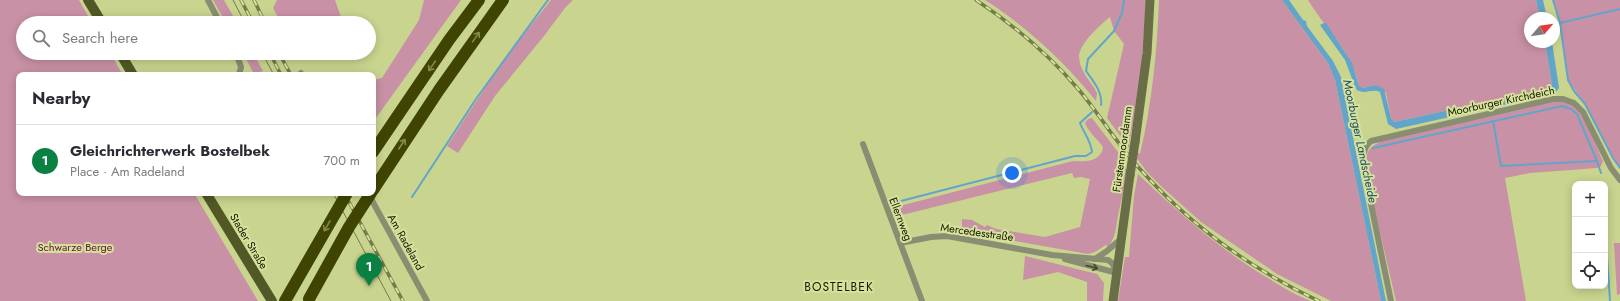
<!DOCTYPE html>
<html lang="en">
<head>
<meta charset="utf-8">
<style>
  :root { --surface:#fff; --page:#f2f2f3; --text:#2b2b33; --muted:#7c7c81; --line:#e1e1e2; --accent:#0b8043 }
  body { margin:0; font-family:Jost,sans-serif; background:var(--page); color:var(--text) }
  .controls { position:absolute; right:12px; bottom:12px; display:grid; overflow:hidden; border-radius:8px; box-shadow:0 2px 10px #0003 }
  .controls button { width:36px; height:36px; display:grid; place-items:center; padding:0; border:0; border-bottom:1px solid var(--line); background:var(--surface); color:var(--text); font:20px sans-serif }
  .compass { position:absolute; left:1524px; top:12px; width:36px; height:36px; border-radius:50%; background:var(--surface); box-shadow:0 2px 10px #0003; rotate:61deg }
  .you { position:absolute; left:1012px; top:173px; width:14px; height:14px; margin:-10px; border:3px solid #fff; border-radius:50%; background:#1a73e8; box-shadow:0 0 0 6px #1a73e833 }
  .badge { display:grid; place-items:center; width:26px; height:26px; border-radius:50%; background:var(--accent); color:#fff; font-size:13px; font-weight:700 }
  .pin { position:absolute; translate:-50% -33px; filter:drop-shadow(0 1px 2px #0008) }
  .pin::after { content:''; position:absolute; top:21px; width:14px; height:12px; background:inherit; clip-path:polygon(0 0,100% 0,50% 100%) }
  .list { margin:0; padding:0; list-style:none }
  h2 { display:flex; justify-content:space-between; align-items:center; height:52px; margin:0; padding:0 16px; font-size:17px }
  h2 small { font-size:13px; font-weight:400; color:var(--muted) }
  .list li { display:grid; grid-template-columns:26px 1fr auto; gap:12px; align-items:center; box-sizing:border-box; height:72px; padding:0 16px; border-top:1px solid var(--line) }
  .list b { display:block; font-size:15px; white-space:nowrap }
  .list p { margin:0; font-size:13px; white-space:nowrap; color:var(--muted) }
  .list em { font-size:13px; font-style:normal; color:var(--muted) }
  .icon { flex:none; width:22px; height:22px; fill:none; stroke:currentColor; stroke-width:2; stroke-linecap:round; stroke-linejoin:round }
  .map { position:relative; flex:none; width:1620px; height:301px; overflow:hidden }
  .search { position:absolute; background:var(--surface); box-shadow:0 2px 10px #0003; left:16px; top:16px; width:360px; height:44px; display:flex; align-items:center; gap:10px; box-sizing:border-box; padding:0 14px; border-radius:22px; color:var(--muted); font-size:15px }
  .panel { position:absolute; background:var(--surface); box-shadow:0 2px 10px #0003; left:16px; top:72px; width:360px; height:124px; border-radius:8px }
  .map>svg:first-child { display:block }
  .green { fill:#c991a6 }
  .water { fill:#63a4ca }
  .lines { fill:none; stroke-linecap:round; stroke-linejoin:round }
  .stream { stroke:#63a4ca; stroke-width:2 }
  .minor { stroke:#898d72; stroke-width:6 }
  .secondary { stroke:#696e47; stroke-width:9 }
  .primary { stroke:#525825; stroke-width:10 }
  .motorway { stroke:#3f4500; stroke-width:12 }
  .tram { stroke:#757c4c; stroke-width:1 }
  .rail-casing { stroke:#757c4c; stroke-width:3.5 }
  .rail { stroke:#d6e19c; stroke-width:2; stroke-dasharray:6; stroke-linecap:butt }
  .secondary-bridge { stroke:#696e47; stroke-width:9 }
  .motorway-bridge { stroke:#3f4500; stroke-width:12 }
  .oneway { stroke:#838b46 }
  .oneway2 { stroke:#44472e }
  .labels { text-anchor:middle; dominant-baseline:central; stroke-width:4; stroke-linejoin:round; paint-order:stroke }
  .street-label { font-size:11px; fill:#161900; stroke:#d6e19c }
  .park-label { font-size:11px; fill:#63143b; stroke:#d6e19c }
  .water-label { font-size:12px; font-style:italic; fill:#1a4d68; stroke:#d6e19c }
  .neighbourhood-label { font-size:12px; letter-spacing:1px; fill:#161900; stroke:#d6e19c }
</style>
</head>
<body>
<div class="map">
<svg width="1620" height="301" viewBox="0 0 1620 301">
  <rect width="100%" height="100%" fill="#c9d48f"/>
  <g class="green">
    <path d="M 0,0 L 79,0 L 92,23 L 23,23 L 23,53 L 110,53 L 123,75 L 19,75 L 19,193 L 194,193 L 258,301 L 0,301 Z"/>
    <path d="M 213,0 L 224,0 L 237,23 L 226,23 Z"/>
    <path d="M 277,0 L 335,0 L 343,23 L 324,23 L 322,21 L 318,23 L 281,23 L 273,8 Z"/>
    <path d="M 424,0 L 461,0 L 373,122 L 373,80 L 382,78 L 419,20 Z"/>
    <path d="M 551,0 L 573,0 L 565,8 L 544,36 L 495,96 L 458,153 L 447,146 L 502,62 Z"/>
    <path d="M 985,0 L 1146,0 L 1140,88 L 1129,145 L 1140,154 C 1152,104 1157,52 1159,0 L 1282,0 L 1328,63 L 1335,80 L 1381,301 L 1331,301 L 1277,274 L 1201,222 L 1162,187 L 1147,172 L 1107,118 L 1124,44 L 1114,31 L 1110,17 C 1100,25 1080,43 1079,56 C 1079,62 1081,67 1083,71 C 1087,79 1093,85 1097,93 L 1096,101 C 1065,62 1027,27 985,0 Z"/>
    <path d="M 1308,0 L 1536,0 L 1540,18 L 1530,18 L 1530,42 L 1545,42 L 1552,84 L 1551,87 L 1548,89 L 1394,122 L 1391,118 L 1386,93 L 1376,85 L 1363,88 L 1359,86 C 1351,49 1326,30 1308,0 Z"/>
    <path d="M 1553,0 L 1620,0 L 1620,168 L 1613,158 L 1585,104 L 1568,80 L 1560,23 Z"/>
    <path d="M 243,53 L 253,53 L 263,71 L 254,74 Z"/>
    <path d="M 1552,102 C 1558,102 1565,101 1571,104 C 1585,112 1596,146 1603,161 L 1601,166 L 1597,168 L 1530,173 L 1505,178 L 1526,301 L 1396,301 L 1366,172 C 1366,153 1366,147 1385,140 Z"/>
    <path d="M 1092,118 L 1124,160 L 1126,170 L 1125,178 L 1126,179 C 1124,190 1121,200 1119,211 C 1116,224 1117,236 1108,247 L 1106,245 L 1095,252 L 1088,254 L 964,232 L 962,227 L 962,219 L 972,220 L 985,227 L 987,225 L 996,229 L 1045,237 L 1080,227 L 1090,179 L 1081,177 L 1074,178 L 1072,173 L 906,214 L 894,215 L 892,208 L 1073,161 C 1085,162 1101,162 1103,147 C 1098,140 1087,130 1085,123 L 1088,119 Z"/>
    <path d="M 1138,174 C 1178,212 1218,248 1266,277 C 1281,286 1295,295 1311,301 L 1118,301 L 1125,257 L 1129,257 L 1134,196 Z"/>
    <path d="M 1614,243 L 1620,243 L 1620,294 L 1617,295 Z"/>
    <path d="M 1025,256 L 1097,274 L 1104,283 L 1103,301 L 1087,301 L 1087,282 L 1058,272 L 1023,280 Z"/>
  </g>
  <g class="water">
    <path d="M 1282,0 L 1289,0 L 1303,20 L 1306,21 L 1307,26 L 1333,61 L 1341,77 L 1386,301 L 1381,301 L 1335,80 L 1328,63 Z"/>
    <path d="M 1536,0 L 1543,0 L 1547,18 L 1540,18 Z"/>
    <path d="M 1324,23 L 1326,23 L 1352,63 L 1359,86 L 1363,88 L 1376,85 L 1384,89 L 1391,118 L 1394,122 L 1551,88 L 1552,84 L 1545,42 L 1552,42 L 1559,88 L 1556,92 L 1548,95 L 1396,129 L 1388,124 L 1380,92 C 1372,88 1364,96 1356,89 L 1345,60 L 1320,25 Z"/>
  </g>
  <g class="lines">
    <g class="stream">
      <path d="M 1553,0 L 1560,23 L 1620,9"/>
      <path d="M 1560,23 L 1568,80 L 1574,91 L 1585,104 L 1613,158 L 1620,168"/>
      <path d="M 1101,105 C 1103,92 1093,81 1086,71 L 1088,59 L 1114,31 L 1122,13 L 1124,0"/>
      <path d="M 1373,148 L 1562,106 L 1571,109 L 1577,114 L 1597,161 L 1501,166 L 1493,121"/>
      <path d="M 1597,161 L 1601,173"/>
      <path d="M 412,197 L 476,99 L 548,0"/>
      <path d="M 901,201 L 1075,156 L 1086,156 L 1092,152 C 1091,141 1084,133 1080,123 L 1092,112"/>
      <path d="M 1606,241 L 1610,301"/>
    </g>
    <g class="minor">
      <path d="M 208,0 L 220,23"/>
      <path d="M 236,53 L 241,67 L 239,75"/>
      <path d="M 301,73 L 302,75"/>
      <path d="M 863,144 L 922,301"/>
      <path d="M 369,195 L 427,301"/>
      <path d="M 900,243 L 931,237 L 947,236 L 1052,255 L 1108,260 L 1112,263 L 1116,270"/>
      <path d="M 1065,259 L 1117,273"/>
      <path d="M 1095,259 L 1107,251 L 1122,238"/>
      <path d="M 1391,301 L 1364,170 C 1363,159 1362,148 1371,141 L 1553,99 L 1563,99 L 1574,103 L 1583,112 L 1611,168 L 1620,180"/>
    </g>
    <g class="secondary">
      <path d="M 1135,142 L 1147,53 L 1150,0"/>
      <path d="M 1113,301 L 1130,175"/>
    </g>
    <g class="primary">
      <path d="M 88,0 L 102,23"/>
      <path d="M 120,53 L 133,75"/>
      <path d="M 206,193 L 272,301"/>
    </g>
    <g class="motorway">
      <path d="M 373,152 L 449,40 L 479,0"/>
      <path d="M 373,190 L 439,90 L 503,0"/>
    </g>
    <g class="tram">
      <path d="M 233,0 L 245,23"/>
      <path d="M 262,53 L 274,75"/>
      <path d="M 333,193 L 391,301"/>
    </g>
    <g class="rail-casing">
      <g id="rail">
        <path d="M 241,0 L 253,23"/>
        <path d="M 254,0 L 265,23"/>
        <path d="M 976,0 C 1014,25 1049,55 1079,90 C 1100,115 1117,144 1140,169 C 1190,225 1251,269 1319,301"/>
        <path d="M 270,53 L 281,75"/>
        <path d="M 279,53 L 291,75"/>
        <path d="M 344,193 L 403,301"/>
      </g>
    </g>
    <use href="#rail" class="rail"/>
    <path class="secondary-bridge" d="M 1130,175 L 1135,142"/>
    <g class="motorway-bridge">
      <path d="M 309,299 L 349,227 L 371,193"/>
      <path d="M 285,301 L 347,193"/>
    </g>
  </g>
  <defs><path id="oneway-shaft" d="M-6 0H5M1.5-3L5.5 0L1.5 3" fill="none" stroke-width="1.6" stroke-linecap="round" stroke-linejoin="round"/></defs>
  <g class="oneway">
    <use href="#oneway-shaft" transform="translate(476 37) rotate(-55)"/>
    <use href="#oneway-shaft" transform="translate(432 66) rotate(124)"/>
    <use href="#oneway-shaft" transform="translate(402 144) rotate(-57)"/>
    <use href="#oneway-shaft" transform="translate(327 226) rotate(120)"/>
  </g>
  <use class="oneway2" href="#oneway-shaft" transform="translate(1092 267) rotate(15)"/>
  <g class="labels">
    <g class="street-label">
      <text transform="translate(1501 101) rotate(-12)">Moorburger Kirchdeich</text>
      <text transform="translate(1122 149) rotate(-82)">Fürstenmoordamm</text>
      <text transform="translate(901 219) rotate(69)">Ellernweg</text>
      <text transform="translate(977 232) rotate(8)">Mercedesstraße</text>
      <text transform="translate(249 241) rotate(59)">Stader Straße</text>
      <text transform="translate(406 242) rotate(61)">Am Radeland</text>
    </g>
    <g class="park-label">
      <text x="75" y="247">Schwarze Berge</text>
    </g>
    <g class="water-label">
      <text transform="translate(1360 141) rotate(78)">Moorburger Landscheide</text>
    </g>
    <g class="neighbourhood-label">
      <text x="839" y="287">BOSTELBEK</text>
    </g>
  </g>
</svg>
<div class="controls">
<button>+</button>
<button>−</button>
<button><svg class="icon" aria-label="locate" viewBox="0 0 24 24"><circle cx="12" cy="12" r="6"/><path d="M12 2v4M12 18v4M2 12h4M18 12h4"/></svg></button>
</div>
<svg class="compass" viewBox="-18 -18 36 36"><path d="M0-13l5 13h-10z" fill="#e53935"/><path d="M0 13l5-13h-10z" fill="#7c7c81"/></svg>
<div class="you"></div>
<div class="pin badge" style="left:369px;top:286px">1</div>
<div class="search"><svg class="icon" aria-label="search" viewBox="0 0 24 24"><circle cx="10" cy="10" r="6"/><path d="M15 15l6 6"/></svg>Search here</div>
<section class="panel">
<h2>Nearby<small></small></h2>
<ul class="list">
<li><span class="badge">1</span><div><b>Gleichrichterwerk Bostelbek</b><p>Place · Am Radeland</p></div><em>700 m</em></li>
</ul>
</section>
</div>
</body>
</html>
